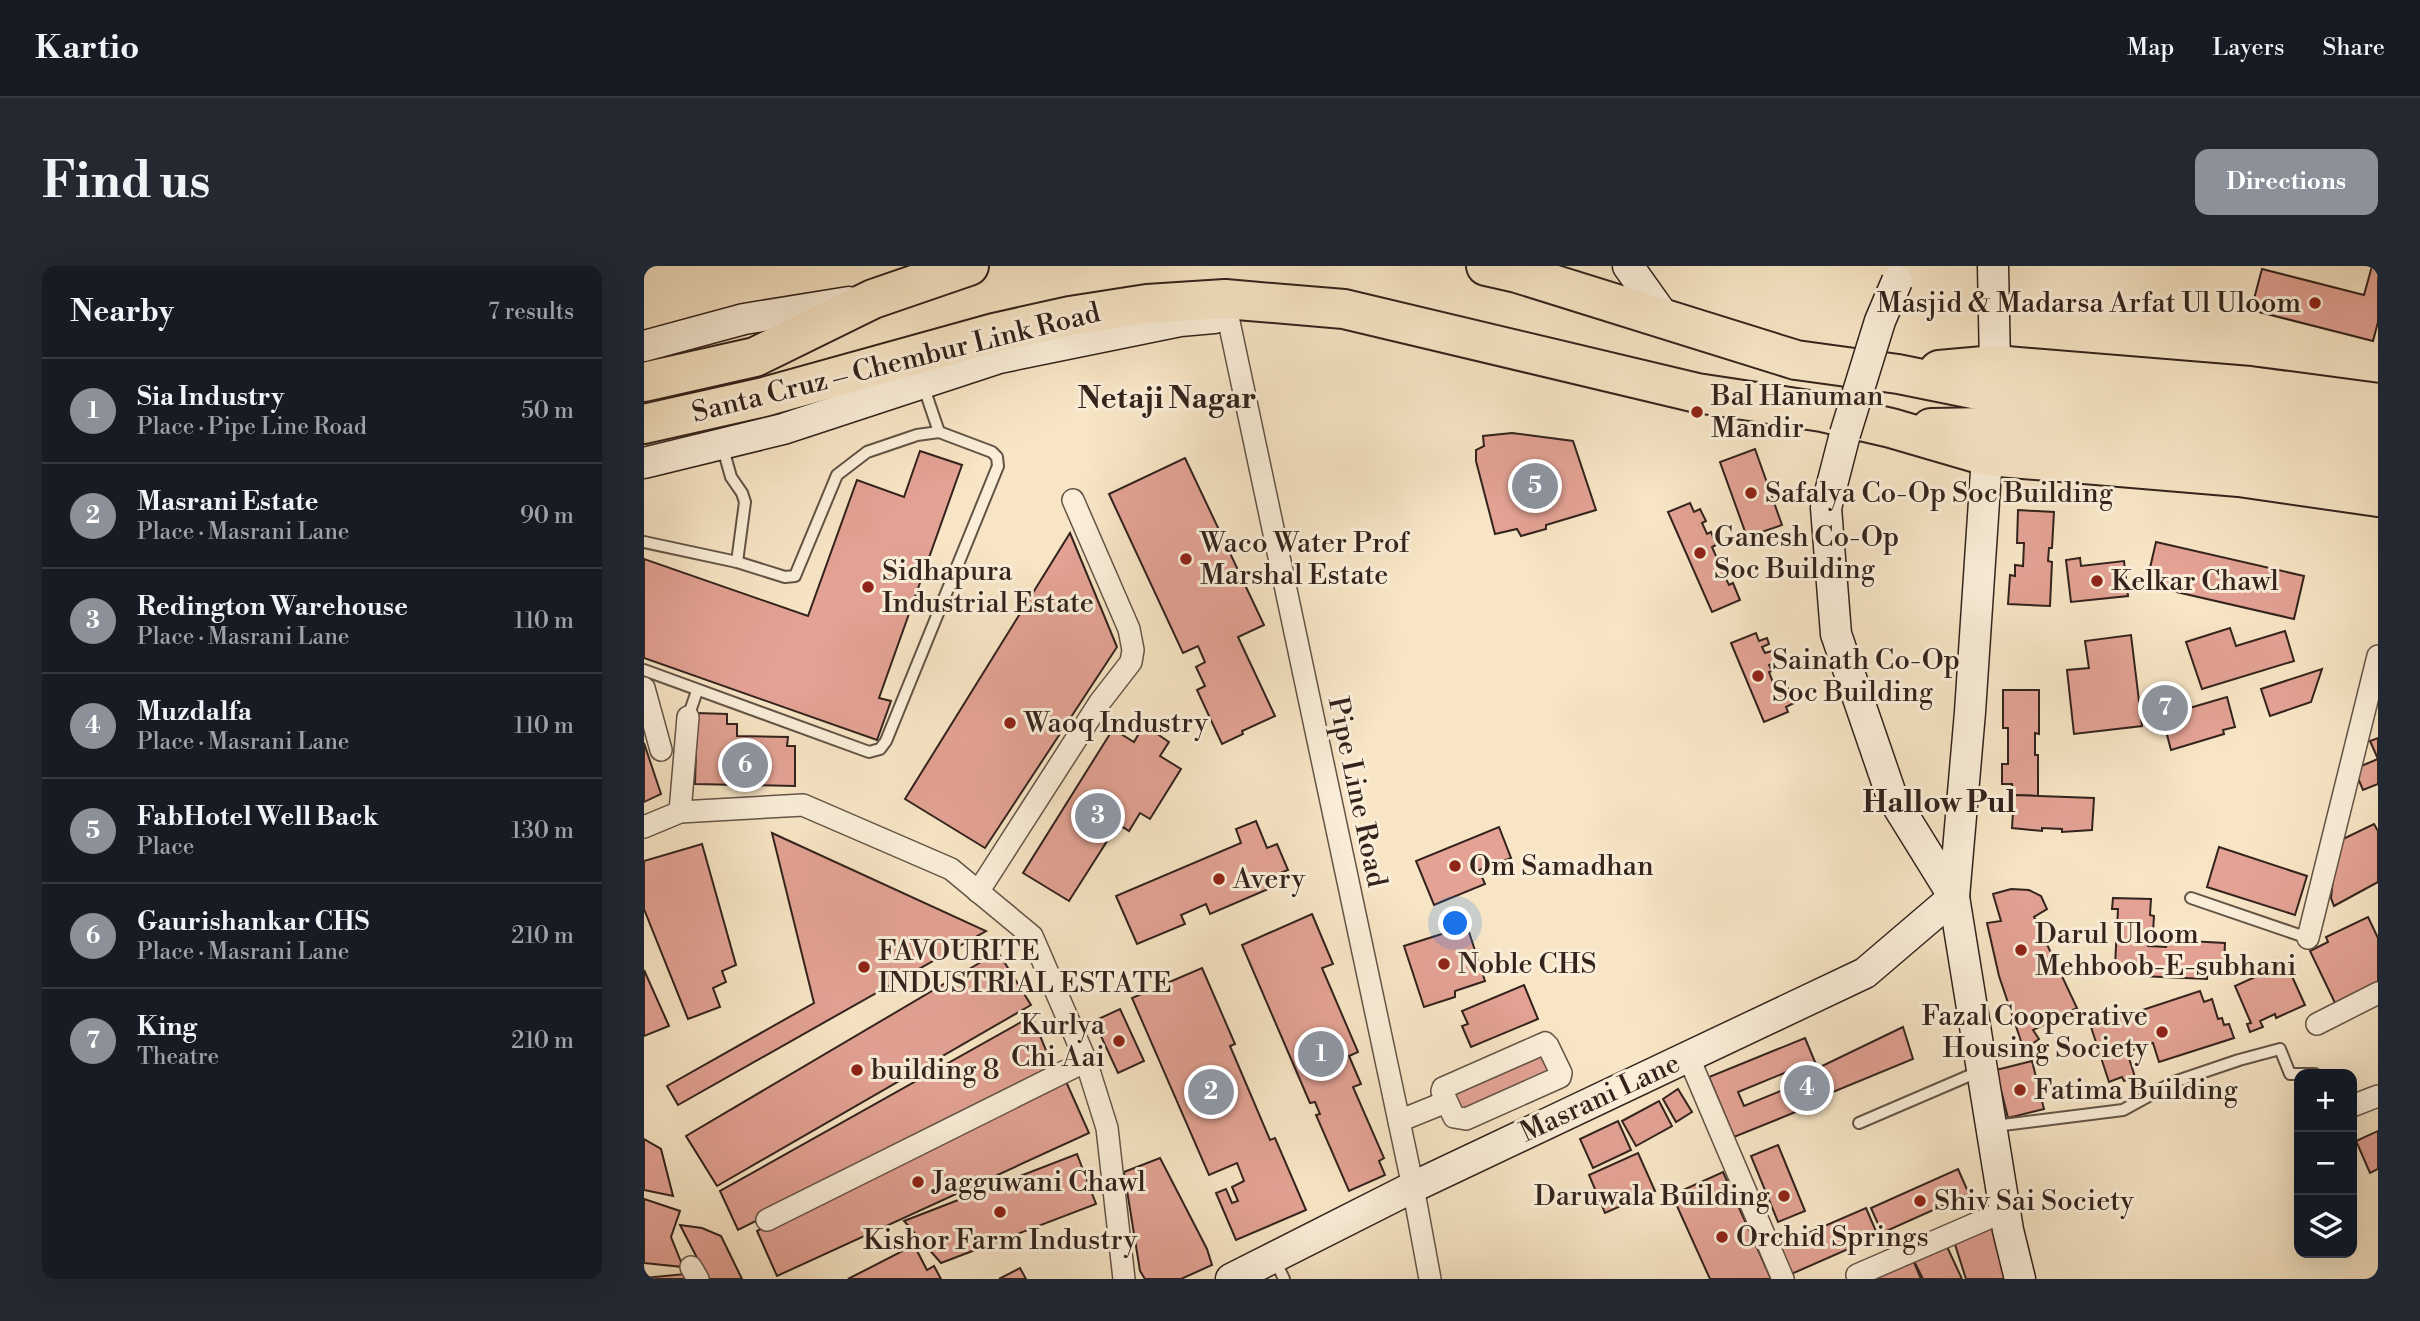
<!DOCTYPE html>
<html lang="en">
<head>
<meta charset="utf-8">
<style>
  :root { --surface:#171b24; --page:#242831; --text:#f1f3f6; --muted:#9ea1a6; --line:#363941; --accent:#8c9099 }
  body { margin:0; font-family:"Libre Bodoni",serif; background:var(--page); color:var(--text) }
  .controls { position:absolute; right:21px; bottom:21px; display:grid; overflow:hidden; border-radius:14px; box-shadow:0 7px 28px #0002 }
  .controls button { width:63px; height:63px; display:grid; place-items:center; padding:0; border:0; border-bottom:2px solid var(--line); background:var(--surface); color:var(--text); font:35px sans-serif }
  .you { position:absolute; left:812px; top:658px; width:24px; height:24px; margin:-18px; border:5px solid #fff; border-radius:50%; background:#1a73e8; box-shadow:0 0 0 10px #1a73e833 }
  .badge { display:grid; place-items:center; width:46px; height:46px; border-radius:50%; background:var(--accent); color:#fff; font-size:23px; font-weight:700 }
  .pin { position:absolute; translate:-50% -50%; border:4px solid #fff; box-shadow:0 2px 7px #0006 }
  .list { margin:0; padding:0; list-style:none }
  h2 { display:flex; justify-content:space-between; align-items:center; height:91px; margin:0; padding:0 28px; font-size:30px }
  h2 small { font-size:23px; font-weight:400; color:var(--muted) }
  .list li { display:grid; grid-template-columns:46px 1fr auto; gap:21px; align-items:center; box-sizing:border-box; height:105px; padding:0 28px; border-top:2px solid var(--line) }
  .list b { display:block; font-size:26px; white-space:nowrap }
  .list p { margin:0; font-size:23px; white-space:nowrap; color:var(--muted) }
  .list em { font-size:23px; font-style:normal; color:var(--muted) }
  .icon { flex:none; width:38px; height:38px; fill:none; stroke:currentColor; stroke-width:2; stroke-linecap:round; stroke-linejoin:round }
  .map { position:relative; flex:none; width:1734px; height:1013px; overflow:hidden; border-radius:14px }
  header { display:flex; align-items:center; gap:42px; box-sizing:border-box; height:98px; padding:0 35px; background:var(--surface); border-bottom:2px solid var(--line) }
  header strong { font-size:33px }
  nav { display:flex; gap:38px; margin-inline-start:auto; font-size:24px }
  .intro { display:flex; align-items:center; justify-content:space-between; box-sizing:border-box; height:168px; padding:0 42px }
  h1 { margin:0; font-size:49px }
  .button { padding:18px 32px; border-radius:14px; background:var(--accent); color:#fff; font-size:24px; font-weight:700 }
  main { display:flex; gap:42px; padding:0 42px }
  aside { flex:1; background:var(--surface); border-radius:14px; box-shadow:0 7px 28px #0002 }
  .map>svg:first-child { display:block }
  .building { fill:#e3a294; stroke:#33231d; stroke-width:2; fill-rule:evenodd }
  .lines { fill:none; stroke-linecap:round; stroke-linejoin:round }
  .lane-casing { stroke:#645447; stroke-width:14 }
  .street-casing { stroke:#645447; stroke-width:24 }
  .secondary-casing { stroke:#33231d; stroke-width:33 }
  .highway-casing { stroke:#33231d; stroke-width:42 }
  .lane { stroke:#faeed9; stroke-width:10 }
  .street { stroke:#faeed9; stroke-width:21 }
  .secondary { stroke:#faeed9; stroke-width:30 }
  .highway { stroke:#f7e5c5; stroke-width:38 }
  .secondary-bridge-casing { stroke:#33231d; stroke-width:33; stroke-linecap:butt }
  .secondary-bridge { stroke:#faeed9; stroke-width:30 }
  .poi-dot { fill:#8f2418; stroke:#faeed9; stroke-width:2.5 }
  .labels { text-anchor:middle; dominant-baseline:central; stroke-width:6; stroke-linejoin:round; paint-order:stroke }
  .poi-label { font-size:28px; fill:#33231d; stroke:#faeed9; text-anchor:start }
  .street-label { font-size:28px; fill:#33231d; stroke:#faeed9 }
  .neighbourhood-label { font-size:30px; font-weight:bold; fill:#33231d; stroke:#faeed9 }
</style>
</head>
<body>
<header>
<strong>Kartio</strong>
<nav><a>Map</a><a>Layers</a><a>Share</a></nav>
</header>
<div class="intro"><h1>Find us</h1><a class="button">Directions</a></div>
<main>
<aside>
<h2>Nearby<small>7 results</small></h2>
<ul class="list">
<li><span class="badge">1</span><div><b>Sia Industry</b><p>Place · Pipe Line Road</p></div><em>50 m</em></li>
<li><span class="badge">2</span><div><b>Masrani Estate</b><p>Place · Masrani Lane</p></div><em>90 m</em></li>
<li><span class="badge">3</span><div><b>Redington Warehouse</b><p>Place · Masrani Lane</p></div><em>110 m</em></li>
<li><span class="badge">4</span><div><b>Muzdalfa</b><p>Place · Masrani Lane</p></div><em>110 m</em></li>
<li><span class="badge">5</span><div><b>FabHotel Well Back</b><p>Place</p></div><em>130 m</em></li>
<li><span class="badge">6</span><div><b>Gaurishankar CHS</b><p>Place · Masrani Lane</p></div><em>210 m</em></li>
<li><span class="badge">7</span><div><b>King</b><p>Theatre</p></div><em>210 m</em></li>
</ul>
</aside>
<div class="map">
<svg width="1734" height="1013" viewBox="0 0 1734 1013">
  <rect width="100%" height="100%" fill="#f7e5c5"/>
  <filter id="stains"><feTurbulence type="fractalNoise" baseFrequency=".00286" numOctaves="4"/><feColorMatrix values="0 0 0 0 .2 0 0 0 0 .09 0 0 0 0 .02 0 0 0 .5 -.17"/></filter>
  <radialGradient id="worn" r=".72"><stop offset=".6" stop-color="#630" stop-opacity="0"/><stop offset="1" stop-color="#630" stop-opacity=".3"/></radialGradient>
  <g class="building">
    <path d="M 1728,0 L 1734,0 L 1734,56 L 1729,75 L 1607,44 L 1618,3 L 1720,29 Z"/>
    <path d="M 868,167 L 929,175 L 952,244 L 902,259 L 902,263 L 877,270 L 873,263 L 851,268 L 832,195 L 832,184 L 840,180 L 839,170 Z"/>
    <path d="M 1111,183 L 1138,259 L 1103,271 L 1076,196 Z"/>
    <path d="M 276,185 L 318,199 L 235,432 L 247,435 L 233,474 L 0,392 L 0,293 L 164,350 L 213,214 L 260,231 Z"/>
    <path d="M 541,192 L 620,359 L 594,371 L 631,450 L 598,465 L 599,468 L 578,478 L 553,424 L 561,420 L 552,401 L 561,396 L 554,380 L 539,387 L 465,228 Z"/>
    <path d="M 1046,237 L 1050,246 L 1056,243 L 1062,255 L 1058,257 L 1063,268 L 1067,266 L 1072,279 L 1068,281 L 1074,295 L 1078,293 L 1085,309 L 1081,311 L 1085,319 L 1089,317 L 1096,334 L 1068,346 L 1024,246 Z"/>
    <path d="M 1374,244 L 1410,246 L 1408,282 L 1405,282 L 1404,295 L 1408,296 L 1406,340 L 1364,338 L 1366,309 L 1371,310 L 1371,299 L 1379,300 L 1380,277 L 1373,277 Z"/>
    <path d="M 426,267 L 473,381 L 341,582 L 261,533 Z"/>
    <path d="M 1512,276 L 1660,310 L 1650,353 L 1502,319 Z"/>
    <path d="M 1436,292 L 1437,300 L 1480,295 L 1484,330 L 1427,336 L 1422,294 Z"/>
    <path d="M 1586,362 L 1592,380 L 1641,365 L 1650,395 L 1558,423 L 1542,376 Z"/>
    <path d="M 1112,367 L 1115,375 L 1123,372 L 1125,378 L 1118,381 L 1121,387 L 1128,385 L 1133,396 L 1125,399 L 1128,405 L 1125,406 L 1130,419 L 1140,414 L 1146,426 L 1138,429 L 1140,434 L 1148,431 L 1150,437 L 1142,441 L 1144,446 L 1120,456 L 1087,377 Z"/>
    <path d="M 1487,369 L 1498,460 L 1430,468 L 1423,404 L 1445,402 L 1441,375 Z"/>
    <path d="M 1678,403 L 1667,436 L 1626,450 L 1617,423 Z"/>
    <path d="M 1359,424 L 1395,424 L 1395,468 L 1391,467 L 1391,489 L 1394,489 L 1394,530 L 1370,529 L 1368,518 L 1358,518 L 1358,498 L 1364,498 L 1364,462 L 1359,462 Z"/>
    <path d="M 1583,431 L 1591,461 L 1579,464 L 1580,468 L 1527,484 L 1518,450 Z"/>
    <path d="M 53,447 L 83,448 L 83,458 L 93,458 L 93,470 L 144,471 L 143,480 L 151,480 L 151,520 L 51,518 Z"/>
    <path d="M 500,459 L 525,476 L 516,490 L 537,503 L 506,553 L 496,547 L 485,565 L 474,558 L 425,635 L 379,607 L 469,463 L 490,476 Z"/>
    <path d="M 1734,472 L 1734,518 L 1719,524 L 1710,503 L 1734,493 L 1726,475 Z"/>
    <path d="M 0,477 L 17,528 L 0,536 Z"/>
    <path d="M 1370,529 L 1450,532 L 1448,564 L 1418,566 L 1418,563 L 1398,562 L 1398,565 L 1368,562 Z"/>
    <path d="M 612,555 L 623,582 L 633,578 L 644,604 L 634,608 L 638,617 L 566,648 L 562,638 L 537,649 L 541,658 L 493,678 L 472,630 L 597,577 L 592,563 Z"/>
    <path d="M 1730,558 L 1734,565 L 1734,616 L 1690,640 L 1687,632 L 1689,614 L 1699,573 Z"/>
    <path d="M 855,561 L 867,592 L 835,604 L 841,618 L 790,639 L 772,595 Z"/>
    <path d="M 128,567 L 342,665 L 34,839 L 23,820 L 170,737 Z"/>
    <path d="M 58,578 L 92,699 L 78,705 L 82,716 L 69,722 L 76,741 L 44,753 L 0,643 L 0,595 Z"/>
    <path d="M 1575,581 L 1663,610 L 1651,649 L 1563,621 Z"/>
    <path d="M 1367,623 L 1385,624 L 1397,630 L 1403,643 L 1390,651 L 1433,742 L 1389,764 L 1395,773 L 1380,784 L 1355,710 L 1343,657 L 1357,655 L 1349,628 Z"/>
    <path d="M 1469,632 L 1507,633 L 1506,649 L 1510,650 L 1509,666 L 1505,666 L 1504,680 L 1522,681 L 1525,674 L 1581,677 L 1580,700 L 1564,699 L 1563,713 L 1496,710 L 1496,701 L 1471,700 L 1474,643 L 1468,643 Z"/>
    <path d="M 668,648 L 689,698 L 678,702 L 714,786 L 705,790 L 717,818 L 709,821 L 740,892 L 735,895 L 741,909 L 705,925 L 672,849 L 676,848 L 671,836 L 666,837 L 598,679 Z"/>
    <path d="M 1724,651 L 1734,672 L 1734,716 L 1691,737 L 1666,685 L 1684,676 L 1682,671 Z"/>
    <path d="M 823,660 L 841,715 L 811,725 L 811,731 L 780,741 L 760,680 Z"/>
    <path d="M 354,686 L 387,739 L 73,920 L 42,870 Z"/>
    <path d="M 1642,697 L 1661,739 L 1632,752 L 1631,748 L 1616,755 L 1619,761 L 1606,766 L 1603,758 L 1607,757 L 1591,720 Z"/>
    <path d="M 558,702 L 591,778 L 586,780 L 626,874 L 631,872 L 662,944 L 592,974 L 572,927 L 582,923 L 588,937 L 594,935 L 588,921 L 600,915 L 593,897 L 565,909 L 488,732 Z"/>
    <path d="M 0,704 L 25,760 L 0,770 Z"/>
    <path d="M 880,719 L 894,753 L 827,781 L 818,760 L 824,758 L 818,745 Z"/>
    <path d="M 1556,725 L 1560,736 L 1568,733 L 1574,753 L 1578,752 L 1580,759 L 1585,758 L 1590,772 L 1515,796 L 1509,777 L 1483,786 L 1491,811 L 1480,815 L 1478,811 L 1465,816 L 1447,761 Z"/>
    <path d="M 476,743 L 500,795 L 474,807 L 450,755 Z"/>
    <path d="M 388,750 L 410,804 L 94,964 L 76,925 Z"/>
    <path d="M 1259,761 L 1269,793 L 1189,826 L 1176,801 Z"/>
    <path d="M 1161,772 L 1186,832 L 1090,871 L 1065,811 ZM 1150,803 L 1156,817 L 1100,840 L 1094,826 Z"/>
    <path d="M 900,780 L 913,809 L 815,845 L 802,823 Z"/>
    <path d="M 1388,795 L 1400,843 L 1364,852 L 1352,804 Z"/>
    <path d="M 420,811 L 445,867 L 133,1010 L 113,965 Z"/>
    <path d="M 1034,823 L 1048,846 L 1032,856 L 1019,833 Z"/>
    <path d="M 1015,835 L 1028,860 L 992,880 L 978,855 Z"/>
    <path d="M 974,855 L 987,884 L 949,902 L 936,873 Z"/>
    <path d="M 1734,865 L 1734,903 L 1726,907 L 1712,875 Z"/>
    <path d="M 0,873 L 17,883 L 29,930 L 0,924 Z"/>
    <path d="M 1134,879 L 1161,945 L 1134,956 L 1107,890 Z"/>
    <path d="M 994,887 L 1011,925 L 961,947 L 945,909 Z"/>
    <path d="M 433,888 L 452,938 L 297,997 L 260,955 Z"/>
    <path d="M 516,892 L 563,983 L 568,999 L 537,1013 L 501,1013 L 496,1005 L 480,906 Z"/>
    <path d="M 1314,903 L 1325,928 L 1238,967 L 1227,942 Z"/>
    <path d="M 1079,906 L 1127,1013 L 1066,1013 L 1028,929 Z"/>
    <path d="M 0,933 L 36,945 L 27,971 L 39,1001 L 0,997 Z"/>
    <path d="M 1222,942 L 1234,970 L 1145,1009 L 1132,981 Z"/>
    <path d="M 1346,955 L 1367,1013 L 1322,1013 L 1308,969 Z"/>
    <path d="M 36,959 L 58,962 L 77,970 L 98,1013 L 64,1013 Z"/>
    <path d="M 1299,972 L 1318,1013 L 1279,1013 L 1267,989 Z"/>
    <path d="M 270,979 L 283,1004 L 290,1000 L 297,1013 L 204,1013 Z"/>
    <path d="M 1267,989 L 1277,1013 L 1223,1013 Z"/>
    <path d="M 376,1002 L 382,1013 L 355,1013 Z"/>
    <path d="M 41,1008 L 44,1013 L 0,1013 L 0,1012 Z"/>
  </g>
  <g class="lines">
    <g class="lane-casing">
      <g id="lane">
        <path d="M 279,119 L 295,166"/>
        <path d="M 78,179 L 87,211 L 98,227 L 101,236 L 93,296"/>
        <path d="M 0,276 L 93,296 L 141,311 L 151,310 L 193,209 L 223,186 L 273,169 L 295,166 L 348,186 L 353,191 L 354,200 L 242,475 L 236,483 L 225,486 L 0,404"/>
        <path d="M 44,451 L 53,425"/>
        <path d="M 1547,632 L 1664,672"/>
        <path d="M 1215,857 L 1336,805"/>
        <path d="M 1351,860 L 1479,844 L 1530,816 L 1595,794 L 1636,783 L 1646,808 L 1671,808"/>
        <path d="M 631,994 L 640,1013"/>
      </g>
    </g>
    <g class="street-casing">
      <g id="street">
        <path d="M 584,51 L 769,921 L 786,1013"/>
        <path d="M 0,422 L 17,484"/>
        <path d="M 36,546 L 44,451"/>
        <path d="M 0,561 L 36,546 L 159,539 L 307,603 L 388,670 L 442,795 L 463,862 L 480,1013"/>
        <path d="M 334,626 L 456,436 L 487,396 L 489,384 L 485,363 L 429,234"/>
        <path d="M 1664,672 L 1734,390"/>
        <path d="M 1673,758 L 1734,727"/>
        <path d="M 901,777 L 904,780 L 917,807 L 916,811 L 822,853 L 810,851 L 798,825 L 799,822 Z"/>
        <path d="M 1044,790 L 1139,1013"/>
        <path d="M 1708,840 L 1734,830"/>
        <path d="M 755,855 L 802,836"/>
        <path d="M 123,954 L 442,795"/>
        <path d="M 47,1001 L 54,1013"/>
        <path d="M 1213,1009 L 1361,945"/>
      </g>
    </g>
    <g class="secondary-casing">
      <g id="secondary">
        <path d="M 984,0 L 1021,52"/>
        <path d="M 1349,0 L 1351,99"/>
        <path d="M 0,80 L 100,53 L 205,36"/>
        <path d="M 1201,168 L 1182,242 L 1192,368 L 1248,531 L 1310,631"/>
        <path d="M 1343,190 L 1326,446 L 1310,631 L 1364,964 L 1376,1013"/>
        <path d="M 0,197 L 139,163 L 355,92 L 536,55 L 570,52"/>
        <path d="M 587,1013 L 769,921 L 1221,707 L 1310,631"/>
      </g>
    </g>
    <g class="highway-casing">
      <g id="highway">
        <path d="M 842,0 L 873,7 L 1152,94 L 1254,108 L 1348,127 L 1602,148 L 1734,165"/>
        <path d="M 1295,104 L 1351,99 L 1606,120 L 1734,137"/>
        <path d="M 0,116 L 111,91 L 229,33 L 325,0"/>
        <path d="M 0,158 L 120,131 L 350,67 L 426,50 L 503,38 L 581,33 L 700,43 L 1053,127 L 1178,146 L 1247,162 L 1343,190 L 1595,211 L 1734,231"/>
        <path d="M 1287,162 L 1346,161 L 1599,182 L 1734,200"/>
      </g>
    </g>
    <use href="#lane" class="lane"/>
    <use href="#street" class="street"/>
    <use href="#secondary" class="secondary"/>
    <use href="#highway" class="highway"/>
    <g class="secondary-bridge-casing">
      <path id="secondary-bridge" d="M 1201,168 L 1236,55 L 1253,15"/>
    </g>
    <use href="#secondary-bridge" class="secondary-bridge"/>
  </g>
  <g class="poi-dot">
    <circle cx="1671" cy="37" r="7"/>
    <circle cx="1053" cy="146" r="7"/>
    <circle cx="1107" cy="227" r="7"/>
    <circle cx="1056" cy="287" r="7"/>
    <circle cx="542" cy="293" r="7"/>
    <circle cx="1453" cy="315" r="7"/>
    <circle cx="224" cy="321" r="7"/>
    <circle cx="1114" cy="410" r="7"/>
    <circle cx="366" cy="457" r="7"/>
    <circle cx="811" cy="600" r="7"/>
    <circle cx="575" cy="613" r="7"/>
    <circle cx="1377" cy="684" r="7"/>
    <circle cx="800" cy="698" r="7"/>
    <circle cx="220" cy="701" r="7"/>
    <circle cx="1518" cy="766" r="7"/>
    <circle cx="475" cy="775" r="7"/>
    <circle cx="213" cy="804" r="7"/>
    <circle cx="1376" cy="824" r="7"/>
    <circle cx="274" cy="916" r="7"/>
    <circle cx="1140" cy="930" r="7"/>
    <circle cx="1276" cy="935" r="7"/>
    <circle cx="356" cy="946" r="7"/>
    <circle cx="1078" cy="971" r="7"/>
  </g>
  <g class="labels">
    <g class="poi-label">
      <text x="1657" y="37" text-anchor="end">Masjid &amp; Madarsa Arfat Ul Uloom</text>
      <text x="1067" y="130">Bal Hanuman<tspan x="1067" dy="32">Mandir</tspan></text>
      <text x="1121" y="227">Safalya Co-Op Soc Building</text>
      <text x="1070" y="271">Ganesh Co-Op<tspan x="1070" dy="32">Soc Building</tspan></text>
      <text x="556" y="277">Waco Water Prof<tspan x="556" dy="32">Marshal Estate</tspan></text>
      <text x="238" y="305">Sidhapura<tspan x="238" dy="32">Industrial Estate</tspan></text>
      <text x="1467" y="315">Kelkar Chawl</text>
      <text x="1128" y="394">Sainath Co-Op<tspan x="1128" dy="32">Soc Building</tspan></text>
      <text x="380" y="457">Waoq Industry</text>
      <text x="825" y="600">Om Samadhan</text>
      <text x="589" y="613">Avery</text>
      <text x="1391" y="668">Darul Uloom<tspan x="1391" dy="32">Mehboob-E-subhani</tspan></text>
      <text x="234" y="685">FAVOURITE<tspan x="234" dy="32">INDUSTRIAL ESTATE</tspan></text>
      <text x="814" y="698">Noble CHS</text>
      <text x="1504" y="750" text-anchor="end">Fazal Cooperative<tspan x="1504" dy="32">Housing Society</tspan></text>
      <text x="461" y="759" text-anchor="end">Kurlya<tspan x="461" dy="32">Chi Aai</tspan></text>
      <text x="227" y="804">building 8</text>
      <text x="1390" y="824">Fatima Building</text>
      <text x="288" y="916">Jagguwani Chawl</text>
      <text x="1126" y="930" text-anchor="end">Daruwala Building</text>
      <text x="1290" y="935">Shiv Sai Society</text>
      <text x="1092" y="971">Orchid Springs</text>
      <text x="356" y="974" text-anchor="middle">Kishor Farm Industry</text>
    </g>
    <g class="street-label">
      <text transform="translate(252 97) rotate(-14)">Santa Cruz – Chembur Link Road</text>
      <text transform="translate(713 526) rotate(78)">Pipe Line Road</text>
      <text transform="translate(956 832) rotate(-25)">Masrani Lane</text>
    </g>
    <g class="neighbourhood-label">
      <text x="523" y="133">Netaji Nagar</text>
      <text x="1295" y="537">Hallow Pul</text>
    </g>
  </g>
  <rect width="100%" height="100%" filter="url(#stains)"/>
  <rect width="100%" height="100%" fill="url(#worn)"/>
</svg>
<div class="controls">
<button>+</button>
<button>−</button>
<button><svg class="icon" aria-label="layers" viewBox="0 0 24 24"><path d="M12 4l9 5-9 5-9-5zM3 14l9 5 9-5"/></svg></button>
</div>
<div class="you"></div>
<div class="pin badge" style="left:677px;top:788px">1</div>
<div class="pin badge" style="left:567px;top:826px">2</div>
<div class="pin badge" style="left:454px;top:550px">3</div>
<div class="pin badge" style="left:1163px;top:822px">4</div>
<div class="pin badge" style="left:891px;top:220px">5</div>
<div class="pin badge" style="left:101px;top:499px">6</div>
<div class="pin badge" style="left:1521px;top:442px">7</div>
</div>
</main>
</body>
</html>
